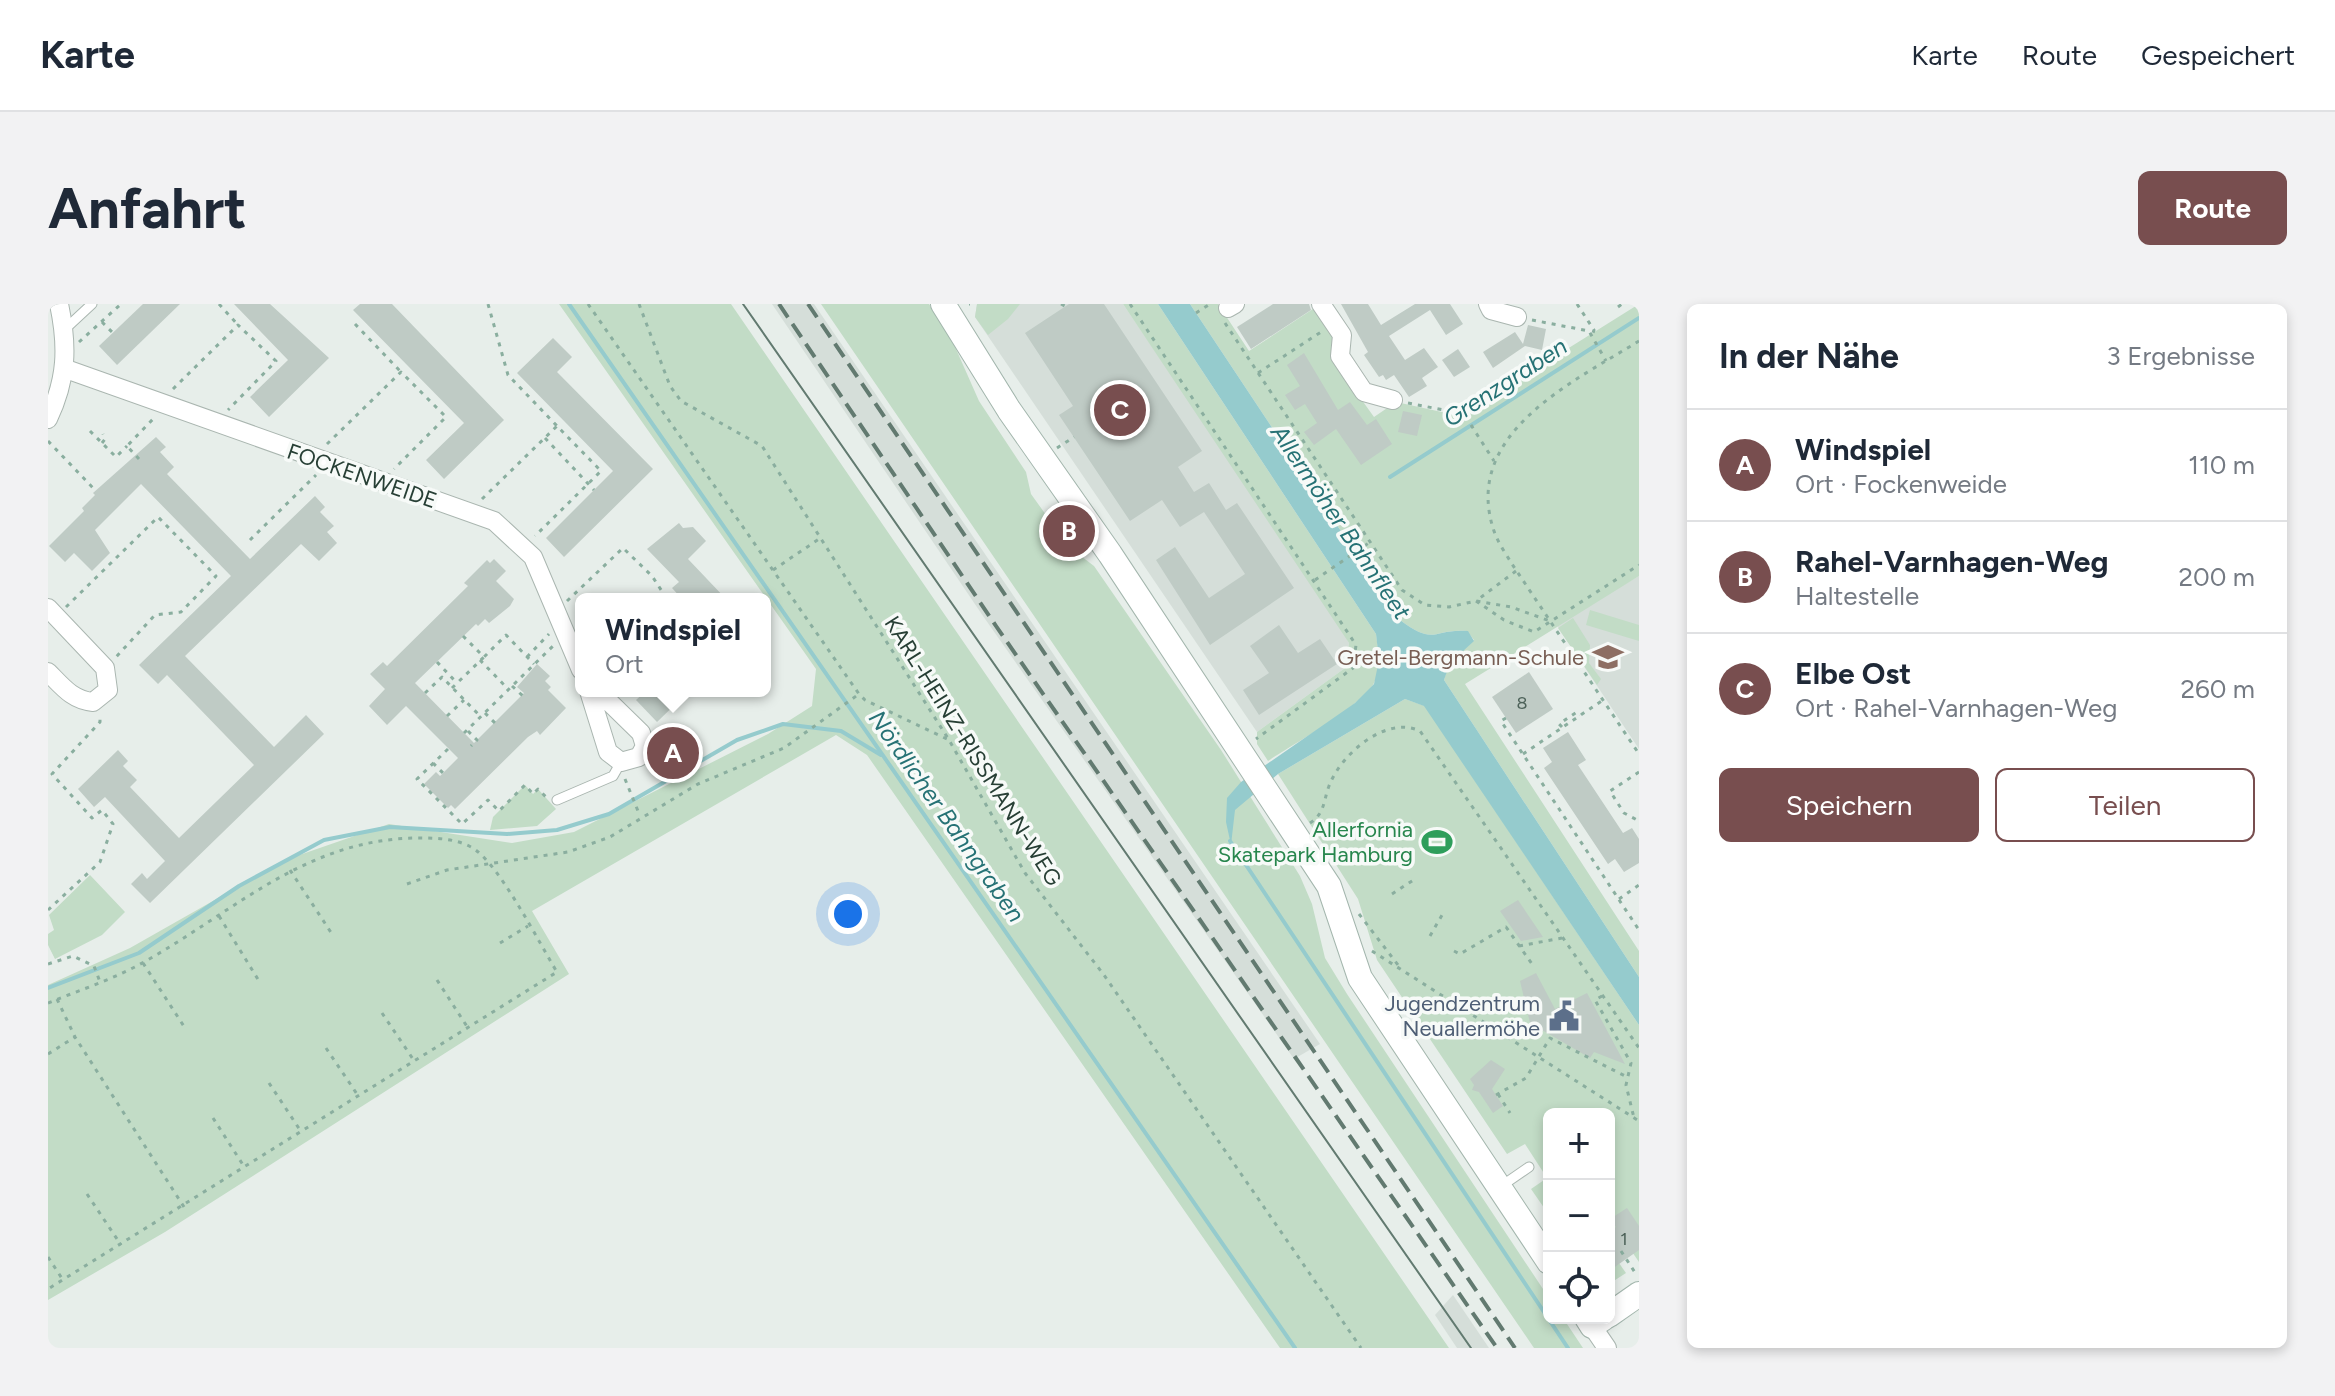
<!DOCTYPE html>
<html lang="de">
<head>
<meta charset="utf-8">
<style>
  :root { --surface:#fff; --page:#f2f2f3; --text:#1f2937; --muted:#747a83; --line:#e0e1e3; --accent:#784e4f }
  body { margin:0; font-family:Figtree,sans-serif; background:var(--page); color:var(--text) }
  .controls { position:absolute; right:24px; bottom:24px; display:grid; overflow:hidden; border-radius:12px; box-shadow:0 4px 12px #0003 }
  .controls button { width:72px; height:72px; display:grid; place-items:center; padding:0; border:0; border-bottom:2px solid var(--line); background:var(--surface); color:var(--text); font:40px sans-serif }
  .you { position:absolute; left:800px; top:610px; width:28px; height:28px; margin:-20px; border:6px solid #fff; border-radius:50%; background:#1a73e8; box-shadow:0 0 0 12px #1a73e833 }
  .badge { display:grid; place-items:center; width:52px; height:52px; border-radius:50%; background:var(--accent); color:#fff; font-size:26px; font-weight:700 }
  .pin { position:absolute; translate:-50% -50%; border:4px solid #fff; box-shadow:0 2px 8px #0006 }
  .popup { position:absolute; left:527px; top:289px; width:196px; height:104px; box-sizing:border-box; display:grid; place-content:center; border-radius:12px; background:var(--surface); filter:drop-shadow(0 2px 6px #0005); font-size:26px; white-space:nowrap; color:var(--muted) }
  .popup b { font-size:30px; color:var(--text) }
  .popup::after { content:''; position:absolute; left:50%; top:100%; margin-left:-16px; border:16px solid transparent; border-top-color:var(--surface) }
  .list { margin:0; padding:0; list-style:none }
  h2 { display:flex; justify-content:space-between; align-items:center; height:104px; margin:0; padding:0 32px; font-size:34px }
  h2 small { font-size:26px; font-weight:400; color:var(--muted) }
  .list li { display:grid; grid-template-columns:52px 1fr auto; gap:24px; align-items:center; box-sizing:border-box; height:112px; padding:0 32px; border-top:2px solid var(--line) }
  .list b { display:block; font-size:30px; white-space:nowrap }
  .list p { margin:0; font-size:26px; white-space:nowrap; color:var(--muted) }
  .list em { font-size:26px; font-style:normal; color:var(--muted) }
  .actions { display:flex; gap:16px; padding:24px 32px }
  .actions a { flex:1; padding:18px 0; border:2px solid var(--accent); border-radius:12px; text-align:center; font-size:28px; color:var(--accent) }
  .actions .main { background:var(--accent); color:#fff }
  .icon { flex:none; width:44px; height:44px; fill:none; stroke:currentColor; stroke-width:2; stroke-linecap:round; stroke-linejoin:round }
  .map { position:relative; flex:none; width:1591px; height:1044px; overflow:hidden; border-radius:12px }
  header { display:flex; align-items:center; gap:48px; box-sizing:border-box; height:112px; padding:0 40px; background:var(--surface); border-bottom:2px solid var(--line) }
  header strong { font-size:38px }
  nav { display:flex; gap:44px; margin-inline-start:auto; font-size:28px }
  .intro { display:flex; align-items:center; justify-content:space-between; box-sizing:border-box; height:192px; padding:0 48px }
  h1 { margin:0; font-size:56px }
  .button { padding:20px 36px; border-radius:12px; background:var(--accent); color:#fff; font-size:28px; font-weight:700 }
  main { display:flex; gap:48px; padding:0 48px }
  aside { flex:1; background:var(--surface); border-radius:12px; box-shadow:0 4px 12px #0003 }
  .map>svg:first-child { display:block }
  .built { fill:#d5ded9 }
  .green { fill:#c2dcc6 }
  .water { fill:#95cbcd }
  .lines { fill:none; stroke-linecap:round; stroke-linejoin:round }
  .stream { stroke:#95cbcd; stroke-width:4 }
  .building { fill:#bfcbc5 }
  .lane-casing { stroke:#aab6b0; stroke-width:11 }
  .street-casing { stroke:#aab6b0; stroke-width:20 }
  .secondary-casing { stroke:#a3b6ad; stroke-width:26 }
  .path { stroke:#8aae9f; stroke-width:3; stroke-dasharray:4 6; stroke-linecap:butt }
  .lane { stroke:#fff; stroke-width:9 }
  .street { stroke:#fff; stroke-width:18 }
  .secondary { stroke:#fff; stroke-width:24 }
  .tram { stroke:#627a70; stroke-width:2 }
  .rail { stroke:#627a70; stroke-width:4; stroke-dasharray:16 8; stroke-linecap:butt }
  .labels { text-anchor:middle; dominant-baseline:central; stroke-width:7; stroke-linejoin:round; paint-order:stroke }
  .number-label { font-size:18px; fill:#4d6259 }
  .street-label { font-size:22px; fill:#273f35; stroke:#f7faf8 }
  .education-label { font-size:22px; fill:#785e54; stroke:#f7faf8; text-anchor:end }
  .leisure-label { font-size:22px; fill:#27864d; stroke:#f7faf8; text-anchor:end }
  .service-label { font-size:22px; fill:#4e5e75; stroke:#f7faf8; text-anchor:end }
  .water-label { font-size:24px; font-style:italic; fill:#267275; stroke:#f7faf8 }
</style>
</head>
<body>
<header>
<strong>Karte</strong>
<nav><a>Karte</a><a>Route</a><a>Gespeichert</a></nav>
</header>
<div class="intro"><h1>Anfahrt</h1><a class="button">Route</a></div>
<main>
<div class="map">
<svg width="1591" height="1044" viewBox="0 0 1591 1044">
  <rect width="100%" height="100%" fill="#e7eeea"/>
  <g class="built">
    <path d="M 724,0 L 766,0 L 1272,740 L 1246,755 L 935,312 Z"/>
    <path d="M 929,0 L 1075,0 L 1290,317 L 1301,339 L 1297,364 L 1209,428 L 927,13 Z"/>
    <path d="M 1591,272 L 1591,445 L 1508,320 Z"/>
    <path d="M 1405,991 L 1441,1044 L 1409,1044 L 1387,1011 Z"/>
  </g>
  <g class="green">
    <path d="M 511,0 L 683,0 L 1401,1044 L 1232,1044 L 819,451 L 788,431 L 484,607 L 521,670 L 117,928 L 0,996 L 0,681 L 82,644 L 237,556 L 341,520 L 464,539 L 526,528 L 720,430 L 764,402 L 768,365 Z"/>
    <path d="M 773,0 L 881,0 L 900,27 L 931,97 L 978,168 L 983,190 L 1021,243 L 1046,262 L 1173,446 L 1252,572 L 1264,600 L 1277,654 L 1299,690 L 1501,994 L 1501,1014 L 1515,1014 L 1535,1044 L 1486,1044 Z"/>
    <path d="M 929,0 L 972,0 L 960,15 L 940,31 L 927,13 Z"/>
    <path d="M 1075,0 L 1110,0 L 1328,330 C 1330,346 1334,364 1326,379 C 1314,402 1244,441 1220,457 L 1209,440 L 1209,428 L 1297,364 L 1301,339 Z"/>
    <path d="M 1142,0 L 1170,0 L 1201,47 L 1268,3 L 1287,33 L 1293,67 L 1326,113 L 1348,98 L 1412,112 L 1591,0 L 1591,272 L 1417,380 L 1591,647 L 1591,673 L 1396,376 L 1401,359 L 1426,336 L 1419,327 C 1384,324 1388,343 1352,316 Z"/>
    <path d="M 1542,306 L 1591,321 L 1591,337 L 1538,321 Z"/>
    <path d="M 1525,314 L 1542,341 L 1541,359 L 1553,375 L 1549,381 L 1510,324 Z"/>
    <path d="M 1357,395 L 1377,402 L 1591,721 L 1591,958 L 1580,942 L 1566,952 L 1578,969 L 1561,980 L 1561,810 L 1501,810 L 1501,911 L 1483,885 L 1499,874 L 1477,840 L 1459,850 L 1329,656 L 1310,595 L 1230,470 Z"/>
    <path d="M 477,481 L 485,490 L 490,485 L 508,505 L 489,522 L 442,526 L 445,513 Z"/>
    <path d="M 42,571 L 77,608 L 54,631 L 7,655 L 0,641 L 0,630 L 6,626 L 1,611 Z"/>
  </g>
  <path class="water" d="M 1110,0 L 1142,0 L 1352,316 C 1388,343 1384,324 1420,327 L 1426,337 L 1402,359 L 1396,376 L 1591,673 L 1591,721 L 1376,402 L 1357,395 L 1230,470 L 1187,506 L 1183,541 L 1178,518 L 1179,494 L 1193,478 L 1307,399 L 1326,380 L 1331,356 L 1328,330 Z"/>
  <g class="lines">
    <g class="stream">
      <path d="M 521,0 L 1247,1044"/>
      <path d="M 1342,173 L 1591,14"/>
      <path d="M 1182,537 L 1520,1044"/>
      <path d="M 0,684 L 91,649 L 191,582 L 276,536 L 342,523 L 459,530 L 509,526 L 561,510 L 689,436 L 735,420 L 793,427 L 833,451"/>
    </g>
  </g>
  <g class="building">
    <path d="M 95,0 L 132,0 L 69,61 L 51,42 Z"/>
    <path d="M 186,0 L 222,0 L 281,54 L 221,113 L 202,93 L 240,56 Z"/>
    <path d="M 312,0 L 344,0 L 456,116 L 396,175 L 378,156 L 416,119 L 305,6 Z"/>
    <path d="M 1021,0 L 1056,0 L 1154,147 L 1130,163 L 1146,188 L 1161,179 L 1178,206 L 1189,199 L 1246,284 L 1162,341 L 1108,256 L 1127,243 L 1161,294 L 1197,270 L 1156,208 L 1132,223 L 1114,196 L 1082,217 L 1011,111 L 1025,102 L 977,29 Z"/>
    <path d="M 1225,0 L 1261,0 L 1263,6 L 1203,45 L 1189,23 Z"/>
    <path d="M 1293,0 L 1320,0 L 1333,21 L 1367,0 L 1402,0 L 1415,20 L 1398,31 L 1382,6 L 1341,32 L 1357,56 L 1376,44 L 1390,63 L 1374,74 L 1379,82 L 1361,93 L 1346,71 L 1338,76 L 1335,71 L 1331,73 L 1316,51 L 1320,48 Z"/>
    <path d="M 1480,21 L 1498,25 L 1494,46 L 1477,42 L 1445,64 L 1435,48 L 1467,28 L 1475,40 Z"/>
    <path d="M 505,34 L 524,53 L 509,68 L 605,165 L 516,253 L 498,234 L 565,167 L 469,69 Z"/>
    <path d="M 1410,45 L 1422,63 L 1406,73 L 1394,56 Z"/>
    <path d="M 1256,49 L 1290,106 L 1302,98 L 1319,121 L 1328,115 L 1344,140 L 1313,161 L 1288,125 L 1266,141 L 1256,128 L 1269,119 L 1257,100 L 1247,106 L 1237,91 L 1252,82 L 1239,61 Z"/>
    <path d="M 1355,107 L 1374,111 L 1369,132 L 1350,128 Z"/>
    <path d="M 108,133 L 118,143 L 112,148 L 126,163 L 119,170 L 202,255 L 267,192 L 277,203 L 272,208 L 286,222 L 279,228 L 289,239 L 271,257 L 253,240 L 137,352 L 226,443 L 258,411 L 276,430 L 102,599 L 83,580 L 94,569 L 99,575 L 117,557 L 57,493 L 46,503 L 30,485 L 70,446 L 80,457 L 75,462 L 89,476 L 82,483 L 131,534 L 206,461 L 119,371 L 110,380 L 91,361 L 183,272 L 93,180 L 47,226 L 62,249 L 44,267 L 26,249 L 17,258 L 1,242 L 36,207 L 34,204 L 47,191 L 45,189 Z"/>
    <path d="M 631,219 L 635,224 L 645,223 L 658,237 L 640,255 L 678,295 L 634,295 L 624,284 L 631,278 L 599,245 Z"/>
    <path d="M 446,255 L 458,267 L 448,277 L 466,295 L 462,302 L 441,319 L 437,315 L 430,322 L 428,320 L 367,379 L 426,439 L 476,389 L 469,383 L 489,360 L 502,372 L 497,377 L 503,383 L 500,386 L 518,404 L 492,431 L 489,427 L 480,433 L 407,505 L 403,501 L 400,504 L 376,480 L 388,468 L 392,472 L 410,454 L 358,402 L 339,421 L 321,402 L 337,385 L 322,370 L 335,358 L 339,362 L 420,282 L 416,279 L 439,256 L 442,259 Z"/>
    <path d="M 1231,321 L 1250,349 L 1272,335 L 1289,360 L 1211,411 L 1195,386 L 1221,369 L 1202,342 Z"/>
    <path d="M 1481,368 L 1505,405 L 1468,429 L 1444,393 Z"/>
    <path d="M 598,387 L 641,387 L 609,418 L 588,396 Z"/>
    <path d="M 1520,428 L 1538,456 L 1530,461 L 1575,529 L 1584,524 L 1591,535 L 1591,559 L 1576,568 L 1567,555 L 1560,560 L 1496,464 L 1504,458 L 1495,444 Z"/>
    <path d="M 1470,596 L 1495,633 L 1473,637 L 1452,607 Z"/>
    <path d="M 1488,669 L 1507,705 L 1539,689 L 1577,760 L 1546,748 L 1542,754 L 1482,719 L 1472,677 Z"/>
    <path d="M 1443,756 L 1457,765 L 1444,785 L 1455,802 L 1445,809 L 1431,788 L 1424,786 L 1426,781 L 1422,775 Z"/>
    <path d="M 1579,904 L 1591,922 L 1591,946 L 1561,967 L 1561,928 L 1568,923 L 1562,915 Z"/>
  </g>
  <g class="lines">
    <g class="lane-casing">
      <g id="lane">
        <path d="M 16,26 L 44,0"/>
        <path d="M 509,496 L 565,472 L 573,458"/>
        <path d="M 1452,883 L 1481,863"/>
      </g>
    </g>
    <g class="street-casing">
      <g id="street">
        <path d="M 1273,0 L 1294,31 L 1292,52 L 1316,88 L 1345,96"/>
        <path d="M 1440,0 L 1443,6 L 1469,13"/>
        <path d="M 1180,4 L 1187,0"/>
        <path d="M 18,65 L 446,217 L 485,253 L 533,366"/>
        <path d="M 0,115 C 19,75 20,43 11,0"/>
        <path d="M 0,304 L 57,364 L 60,386 L 45,398 C 24,396 14,382 0,368"/>
        <path d="M 541,387 L 560,448 L 573,458 L 591,453 L 597,442 L 593,429 L 550,387"/>
        <path d="M 1544,1022 L 1559,1044"/>
      </g>
    </g>
    <g class="secondary-casing">
      <g id="secondary">
        <path d="M 895,0 L 961,106 L 1062,250 L 1281,582 L 1312,674 L 1501,958"/>
        <path d="M 1561,1011 L 1591,990"/>
        <path d="M 1539,1014 L 1544,1022 L 1556,1014"/>
      </g>
    </g>
    <g class="path">
      <path d="M 171,0 L 190,21"/>
      <path d="M 440,0 L 460,71 L 509,122"/>
      <path d="M 540,0 L 811,390 L 817,396 L 901,436"/>
      <path d="M 591,0 L 622,82 L 633,97 L 714,142 L 901,436 L 977,569 L 1056,671 L 1313,1044"/>
      <path d="M 921,0 L 922,0"/>
      <path d="M 1013,0 L 1017,2"/>
      <path d="M 1082,0 L 1308,341 L 1305,364 L 1208,435"/>
      <path d="M 1529,0 L 1546,26 L 1544,32"/>
      <path d="M 1570,3 L 1574,0"/>
      <path d="M 1148,9 L 1162,0"/>
      <path d="M 1484,16 L 1541,27 L 1558,57"/>
      <path d="M 54,18 L 65,29"/>
      <path d="M 1177,19 L 1354,286 L 1377,301 L 1401,303 L 1428,297 L 1463,303 L 1502,317"/>
      <path d="M 307,20 L 353,68"/>
      <path d="M 1591,37 C 1525,78 1413,130 1446,227 C 1450,239 1458,250 1464,260 L 1591,450"/>
      <path d="M 31,38 L 73,0"/>
      <path d="M 1210,69 L 1273,28"/>
      <path d="M 125,85 L 190,21 L 228,57 L 180,106"/>
      <path d="M 1360,99 L 1416,110 L 1446,157"/>
      <path d="M 42,127 L 68,153 L 79,142"/>
      <path d="M 497,134 L 546,186"/>
      <path d="M 0,137 L 47,186"/>
      <path d="M 54,139 L 57,135 L 55,130"/>
      <path d="M 279,140 L 353,68 L 398,113 L 346,165"/>
      <path d="M 1009,144 L 1026,133"/>
      <path d="M 91,155 L 79,142 L 106,114"/>
      <path d="M 434,195 L 509,122 L 553,167 L 487,232"/>
      <path d="M 202,236 L 268,171"/>
      <path d="M 725,266 L 774,233"/>
      <path d="M 1468,267 L 1428,297 L 1456,316 L 1486,328 L 1591,261"/>
      <path d="M 1267,276 L 1322,238"/>
      <path d="M 519,297 L 575,244 L 604,272 L 619,295"/>
      <path d="M 18,303 L 110,213 L 168,272 L 133,308 L 107,311 L 68,353"/>
      <path d="M 415,332 L 436,353 L 458,331 L 486,360"/>
      <path d="M 479,353 L 501,330"/>
      <path d="M 432,356 L 460,385"/>
      <path d="M 389,358 L 409,379"/>
      <path d="M 464,382 L 476,393"/>
      <path d="M 404,384 L 436,353"/>
      <path d="M 377,389 L 394,373 L 433,413"/>
      <path d="M 437,409 L 447,419"/>
      <path d="M 399,412 L 416,396"/>
      <path d="M 1458,414 L 1453,417 L 1591,626"/>
      <path d="M 1514,423 L 1511,420 L 1529,408 L 1532,411"/>
      <path d="M 420,427 L 429,436 L 423,442"/>
      <path d="M 416,429 L 506,341"/>
      <path d="M 400,445 L 369,475 L 414,520 L 440,496 L 451,507 L 477,481 L 485,490 L 490,485 L 498,493"/>
      <path d="M 1475,450 L 1555,396"/>
      <path d="M 385,459 L 395,469"/>
      <path d="M 1591,468 L 1562,487 L 1576,509 L 1591,517"/>
      <path d="M 577,475 L 592,512"/>
      <path d="M 1262,519 C 1277,509 1275,498 1281,482 C 1293,450 1338,411 1372,427 L 1591,744"/>
      <path d="M 242,566 L 284,630"/>
      <path d="M 359,580 L 399,566 L 520,548 L 562,533 L 650,480 L 736,444 L 811,390"/>
      <path d="M 1344,590 L 1367,575"/>
      <path d="M 1571,595 L 1591,581"/>
      <path d="M 0,606 L 52,558 L 65,520 L 54,506 L 44,514 L 4,470 L 52,418 L 52,413"/>
      <path d="M 1311,610 L 1350,661"/>
      <path d="M 171,612 L 211,677"/>
      <path d="M 1382,632 L 1394,611"/>
      <path d="M 452,639 L 480,622"/>
      <path d="M 1471,642 L 1514,634"/>
      <path d="M 1324,647 L 1591,817"/>
      <path d="M 1406,647 L 1412,650 L 1458,623 L 1484,660"/>
      <path d="M 95,659 L 137,724"/>
      <path d="M 0,660 L 25,652 L 46,662 L 52,678"/>
      <path d="M 389,676 L 420,724"/>
      <path d="M 1554,692 L 1547,696 L 1583,759 L 1578,781 L 1586,814"/>
      <path d="M 9,695 L 27,733 L 136,903"/>
      <path d="M 0,699 C 32,686 66,675 96,658 C 187,607 258,535 369,534 C 387,534 406,534 423,543 C 450,557 491,639 509,668 L 0,985"/>
      <path d="M 334,709 L 367,758"/>
      <path d="M 278,744 L 311,793"/>
      <path d="M 0,750 L 27,733"/>
      <path d="M 221,779 L 254,829"/>
      <path d="M 1450,790 L 1462,809"/>
      <path d="M 1448,791 L 1478,774 L 1502,734 L 1581,774"/>
      <path d="M 165,814 L 197,864"/>
      <path d="M 39,890 L 73,941"/>
      <path d="M 1573,947 L 1588,970"/>
      <path d="M 0,953 L 15,976"/>
    </g>
    <use href="#lane" class="lane"/>
    <use href="#street" class="street"/>
    <use href="#secondary" class="secondary"/>
    <path class="tram" d="M 695,0 L 1423,1044"/>
    <g class="rail">
      <path d="M 731,0 L 948,322 L 1449,1044"/>
      <path d="M 760,0 L 1467,1044"/>
    </g>
  </g>
  <defs>
    <g id="school-bare" transform="scale(2.4)"><path d="M0-5L7-2L0 1L-7-2ZM-4 1L0 2.5L4 1V4Q0 6-4 4Z" fill="#8d6e63" stroke="#f7faf8" stroke-width="2.5" paint-order="stroke"/></g>
    <g id="stadium-bare" transform="scale(2.4)"><path d="M0-5a6.5 5 0 1 0 0 10a6.5 5 0 1 0 0-10ZM-3.5-1.8h7v3.6h-7Z" fill="#2e9e5b" stroke="#f7faf8" stroke-width="2.5" paint-order="stroke"/></g>
    <g id="civic-bare" transform="scale(2.4)"><path d="M-.6-6.5H3V-4.5H.6V-3L4-1V1h2V6H-6V1h2V-1L-.6-3ZM-1.2 2.5V6h2.4V2.5Z" fill="#5c6f8a" stroke="#f7faf8" stroke-width="2.5" paint-order="stroke"/></g>
  </defs>
  <g fill-rule="evenodd">
    <use href="#school-bare" x="1560" y="353"/>
    <use href="#stadium-bare" x="1389" y="538"/>
    <use href="#civic-bare" x="1516" y="712"/>
  </g>
  <g class="labels">
    <g class="number-label">
      <text x="1474" y="399">8</text>
      <text x="1576" y="935">1</text>
    </g>
    <g class="street-label">
      <text transform="translate(314 172) rotate(19)">FOCKENWEIDE</text>
      <text transform="translate(925 447) rotate(58)">KARL-HEINZ-RISSMANN-WEG</text>
    </g>
    <g class="education-label">
      <text x="1536" y="353">Gretel-Bergmann-Schule</text>
    </g>
    <g class="leisure-label">
      <text x="1365" y="525">Allerfornia<tspan x="1365" dy="25">Skatepark Hamburg</tspan></text>
    </g>
    <g class="service-label">
      <text x="1492" y="699">Jugendzentrum<tspan x="1492" dy="25">Neuallermöhe</tspan></text>
    </g>
    <g class="water-label">
      <text transform="translate(1457 78) rotate(-33)">Grenzgraben</text>
      <text transform="translate(1293 218) rotate(56)">Allermöher Bahnfleet</text>
      <text transform="translate(899 512) rotate(55)">Nördlicher Bahngraben</text>
    </g>
  </g>
</svg>
<div class="controls">
<button>+</button>
<button>−</button>
<button><svg class="icon" aria-label="locate" viewBox="0 0 24 24"><circle cx="12" cy="12" r="6"/><path d="M12 2v4M12 18v4M2 12h4M18 12h4"/></svg></button>
</div>
<div class="you"></div>
<div class="pin badge" style="left:625px;top:449px">A</div>
<div class="popup"><b>Windspiel</b>Ort</div>
<div class="pin badge" style="left:1021px;top:227px">B</div>
<div class="pin badge" style="left:1072px;top:106px">C</div>
</div>
<aside>
<h2>In der Nähe<small>3 Ergebnisse</small></h2>
<ul class="list">
<li><span class="badge">A</span><div><b>Windspiel</b><p>Ort · Fockenweide</p></div><em>110 m</em></li>
<li><span class="badge">B</span><div><b>Rahel-Varnhagen-Weg</b><p>Haltestelle</p></div><em>200 m</em></li>
<li><span class="badge">C</span><div><b>Elbe Ost</b><p>Ort · Rahel-Varnhagen-Weg</p></div><em>260 m</em></li>
</ul>
<div class="actions"><a class="main">Speichern</a><a>Teilen</a></div>
</aside>
</main>
</body>
</html>
